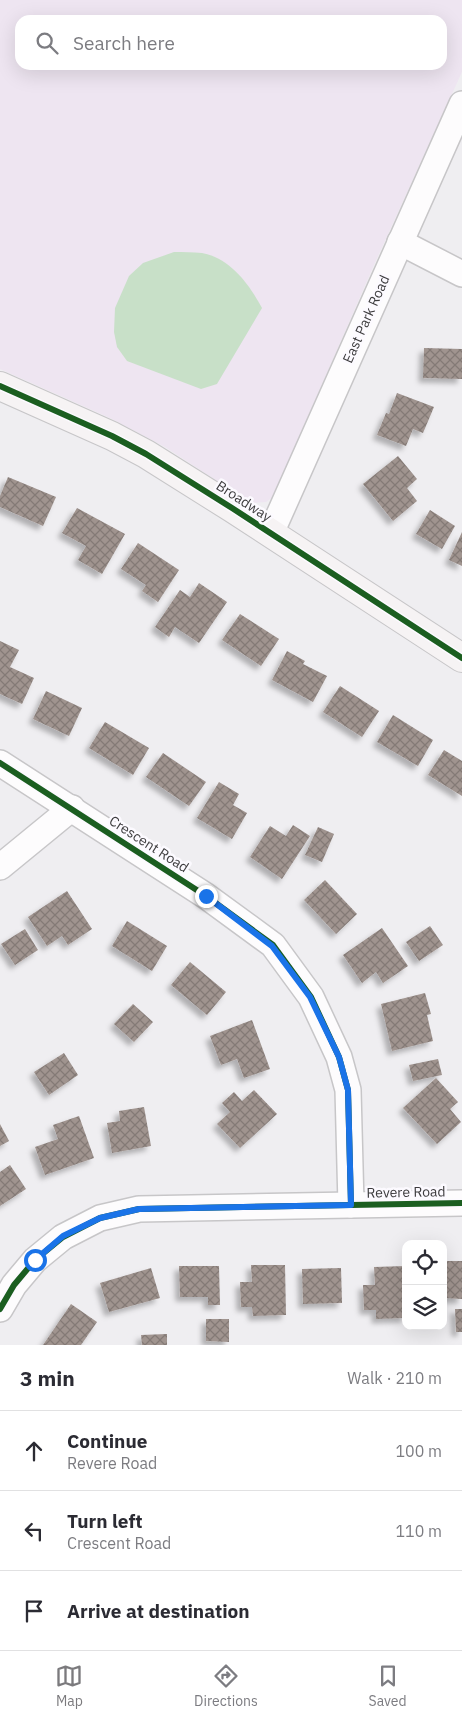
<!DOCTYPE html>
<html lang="en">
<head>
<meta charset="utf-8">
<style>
  :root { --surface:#fff; --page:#f2f2f3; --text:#2b2b33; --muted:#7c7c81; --line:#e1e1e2; --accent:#7b7a7d }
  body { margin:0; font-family:"IBM Plex Sans",sans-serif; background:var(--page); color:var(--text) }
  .controls { position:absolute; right:15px; bottom:15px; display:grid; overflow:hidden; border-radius:10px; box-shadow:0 5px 20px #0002 }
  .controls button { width:45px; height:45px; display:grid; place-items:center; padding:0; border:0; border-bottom:1px solid var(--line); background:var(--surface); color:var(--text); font:25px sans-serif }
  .stop { position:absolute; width:15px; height:15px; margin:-11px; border:4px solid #1a73e8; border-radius:50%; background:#fff }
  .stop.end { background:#1a73e8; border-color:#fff; box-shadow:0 1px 5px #0008 }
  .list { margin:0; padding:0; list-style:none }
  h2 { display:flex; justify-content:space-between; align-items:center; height:65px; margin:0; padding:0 20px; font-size:21px }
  h2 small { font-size:16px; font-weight:400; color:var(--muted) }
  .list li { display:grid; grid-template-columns:32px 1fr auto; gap:15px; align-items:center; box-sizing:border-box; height:80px; padding:0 20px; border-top:1px solid var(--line) }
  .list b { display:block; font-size:19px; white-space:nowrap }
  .list p { margin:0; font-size:16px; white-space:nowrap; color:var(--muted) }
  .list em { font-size:16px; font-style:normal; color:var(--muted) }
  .icon { flex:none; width:28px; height:28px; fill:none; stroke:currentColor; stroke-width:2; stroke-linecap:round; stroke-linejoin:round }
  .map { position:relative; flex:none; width:462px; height:1345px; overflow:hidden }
  .search { position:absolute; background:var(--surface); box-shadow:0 5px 20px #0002; left:15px; right:15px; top:15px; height:55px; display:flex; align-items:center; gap:12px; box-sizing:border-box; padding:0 18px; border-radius:15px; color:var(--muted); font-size:19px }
  .sheet { height:305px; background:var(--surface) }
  nav { display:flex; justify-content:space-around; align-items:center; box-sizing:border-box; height:70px; border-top:1px solid var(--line); background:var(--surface); font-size:14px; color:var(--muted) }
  nav a { display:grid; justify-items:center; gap:2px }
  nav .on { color:var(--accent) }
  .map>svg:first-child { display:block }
  .education { fill:#eee5f1; fill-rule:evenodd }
  .pitch { fill:#c8e0c8 }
  .building { fill:url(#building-cross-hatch); filter:url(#shadow) }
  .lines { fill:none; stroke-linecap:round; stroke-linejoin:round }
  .street-casing { stroke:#c7c6c8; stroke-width:28 }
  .secondary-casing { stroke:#c7c6c8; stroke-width:30 }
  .street { stroke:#fdfcfd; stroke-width:25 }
  .secondary { stroke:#f6f3f4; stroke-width:28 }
  .cycleway-casing { stroke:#fcfaff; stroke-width:9 }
  .cycleway { stroke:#1b5e20; stroke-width:6 }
  .route { stroke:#1a73e8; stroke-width:6 }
  .labels { text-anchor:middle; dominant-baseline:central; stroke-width:5; stroke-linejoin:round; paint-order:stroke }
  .street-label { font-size:14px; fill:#3d3c3e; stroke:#fcfaff }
</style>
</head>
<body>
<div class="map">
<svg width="462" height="1345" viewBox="0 0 462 1345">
  <defs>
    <pattern id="building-cross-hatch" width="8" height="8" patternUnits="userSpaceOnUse" patternTransform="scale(1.25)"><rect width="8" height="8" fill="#a0948f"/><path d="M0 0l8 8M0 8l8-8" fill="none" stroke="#847a76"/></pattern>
    <filter id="shadow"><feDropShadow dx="-4.5" dy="4.5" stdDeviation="2.5" flood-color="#0004"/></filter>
  </defs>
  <rect width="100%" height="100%" fill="#efeef1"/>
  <path class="education" d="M 0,0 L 462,0 L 462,72 L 374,265 L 273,497 L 266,502 L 251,503 L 165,447 L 110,418 L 0,369 ZM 20,20 L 442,20 L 442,65 L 20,65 Z"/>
  <path class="pitch" d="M 174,252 C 183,252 193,252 202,253 C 230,258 249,284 262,308 L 217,384 L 201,389 L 127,361 L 117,347 L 114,332 L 115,308 L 129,276 L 143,263 Z"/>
  <g class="building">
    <path d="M 424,348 L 462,349 L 462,379 L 423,378 Z"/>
    <path d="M 397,393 L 434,407 L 423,433 L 413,429 L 406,446 L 377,435 L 386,413 L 389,414 Z"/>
    <path d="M 398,456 L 417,479 L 407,488 L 417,501 L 393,521 L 363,484 Z"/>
    <path d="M 8,477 L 56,497 L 43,526 L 0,507 L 0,496 Z"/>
    <path d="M 77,508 L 125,534 L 102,574 L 78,560 L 86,546 L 62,533 Z"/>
    <path d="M 430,510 L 455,526 L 442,549 L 416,534 Z"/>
    <path d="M 462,532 L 462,566 L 449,560 Z"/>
    <path d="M 138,543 L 179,570 L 158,602 L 142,591 L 146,585 L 121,569 Z"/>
    <path d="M 199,583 L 227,602 L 199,643 L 175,627 L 169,637 L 155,627 L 180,590 L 190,597 Z"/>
    <path d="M 240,614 L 279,639 L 261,666 L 222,640 Z"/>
    <path d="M 0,641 L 19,650 L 10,667 L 34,678 L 22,704 L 0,694 Z"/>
    <path d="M 287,651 L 305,661 L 303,664 L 327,676 L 313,702 L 272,680 Z"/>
    <path d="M 340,686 L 379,711 L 362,737 L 323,712 Z"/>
    <path d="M 46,691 L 82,708 L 69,736 L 33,719 Z"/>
    <path d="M 393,715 L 433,740 L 418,766 L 377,742 Z"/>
    <path d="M 105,722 L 149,748 L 133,775 L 89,748 Z"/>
    <path d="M 444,750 L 462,761 L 462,796 L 428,775 Z"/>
    <path d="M 163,753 L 206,782 L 189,806 L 146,777 Z"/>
    <path d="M 219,782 L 239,794 L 233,805 L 247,813 L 232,839 L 197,818 Z"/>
    <path d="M 293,825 L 310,836 L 282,879 L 250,857 L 270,826 L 286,836 Z"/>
    <path d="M 318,827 L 334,834 L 322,862 L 305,855 Z"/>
    <path d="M 325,880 L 357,914 L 336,934 L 304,900 Z"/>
    <path d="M 67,891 L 92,929 L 68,945 L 62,936 L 47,946 L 28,917 Z"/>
    <path d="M 127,921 L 167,946 L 152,971 L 112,946 Z"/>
    <path d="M 430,926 L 443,945 L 419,961 L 406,942 Z"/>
    <path d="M 382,928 L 408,966 L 383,983 L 376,972 L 362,983 L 343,955 Z"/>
    <path d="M 25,929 L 38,950 L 15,965 L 1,944 Z"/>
    <path d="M 190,962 L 226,992 L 207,1015 L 171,985 Z"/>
    <path d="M 425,993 L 431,1014 L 427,1015 L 433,1041 L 392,1051 L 381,1004 Z"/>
    <path d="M 133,1004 L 153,1022 L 134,1042 L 114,1024 Z"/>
    <path d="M 252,1020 L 270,1069 L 244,1078 L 237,1059 L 221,1065 L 210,1036 Z"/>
    <path d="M 64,1053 L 78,1075 L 49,1095 L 34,1072 Z"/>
    <path d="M 438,1059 L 442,1075 L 413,1081 L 409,1065 Z"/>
    <path d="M 436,1078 L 458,1102 L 450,1109 L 461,1122 L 437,1144 L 403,1108 Z"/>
    <path d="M 254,1090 L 277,1114 L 240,1148 L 217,1124 L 230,1112 L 222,1103 L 234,1092 L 242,1101 Z"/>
    <path d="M 144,1107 L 151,1146 L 112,1153 L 107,1123 L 120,1121 L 119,1111 Z"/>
    <path d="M 79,1116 L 94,1158 L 45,1175 L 35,1147 L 58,1139 L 53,1125 Z"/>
    <path d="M 0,1124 L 9,1141 L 0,1146 Z"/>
    <path d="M 10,1165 L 26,1189 L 0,1206 L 0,1172 Z"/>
    <path d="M 443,1261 L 462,1261 L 462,1299 L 443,1298 Z"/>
    <path d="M 251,1265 L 285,1265 L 286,1315 L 253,1316 L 252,1307 L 241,1307 L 240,1282 L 252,1282 Z"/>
    <path d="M 179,1266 L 219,1266 L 220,1305 L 208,1305 L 208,1297 L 180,1297 Z"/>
    <path d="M 406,1266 L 406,1318 L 376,1319 L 376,1310 L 364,1310 L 363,1285 L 375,1285 L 374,1267 Z"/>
    <path d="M 151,1268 L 160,1298 L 109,1312 L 100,1283 Z"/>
    <path d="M 341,1268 L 342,1303 L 303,1304 L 302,1269 Z"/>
    <path d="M 71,1304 L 97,1322 L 81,1345 L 43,1345 Z"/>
    <path d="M 455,1309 L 462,1309 L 462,1332 L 456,1332 Z"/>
    <path d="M 206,1319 L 229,1319 L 229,1342 L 206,1341 Z"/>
    <path d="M 167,1334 L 167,1345 L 142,1345 L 141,1335 Z"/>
  </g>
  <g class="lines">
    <g class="street-casing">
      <g id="street">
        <path d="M 400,242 L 462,274"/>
        <path d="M 271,533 L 462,104"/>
        <path d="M 0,763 L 206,896 L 273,945 L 311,997 L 339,1057 L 348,1090 L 351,1205"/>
        <path d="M 0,867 L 72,808"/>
        <path d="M 0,1309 L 14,1285 L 35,1260 L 63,1237 L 100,1218 L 139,1209 L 462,1203"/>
      </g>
    </g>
    <g class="secondary-casing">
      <path id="secondary" d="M 0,386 L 112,436 L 146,454 L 232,508 L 462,658"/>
    </g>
    <use href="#street" class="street"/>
    <use href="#secondary" class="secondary"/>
    <g class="cycleway-casing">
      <g id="cycleway">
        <path d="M 0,386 L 112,436 L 146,454 L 232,508 L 462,658"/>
        <path d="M 0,763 L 206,896 L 273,945 L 311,997 L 339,1057 L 348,1090 L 351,1205"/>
        <path d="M 0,1309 L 14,1285 L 35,1260 L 63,1237 L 100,1218 L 139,1209 L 462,1203"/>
      </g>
    </g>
    <use href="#cycleway" class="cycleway"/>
  </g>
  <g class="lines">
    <path class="route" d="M 35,1260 L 63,1236 L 100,1218 L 139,1209 L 351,1205 L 348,1090 L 339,1057 L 310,997 L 272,946 L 206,896"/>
  </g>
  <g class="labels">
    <g class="street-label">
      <text transform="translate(366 319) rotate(-66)">East Park Road</text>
      <text transform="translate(244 501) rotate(33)">Broadway</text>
      <text transform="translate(149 844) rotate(33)">Crescent Road</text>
      <text transform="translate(406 1192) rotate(-1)">Revere Road</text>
    </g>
  </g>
</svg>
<div class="controls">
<button><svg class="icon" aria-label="locate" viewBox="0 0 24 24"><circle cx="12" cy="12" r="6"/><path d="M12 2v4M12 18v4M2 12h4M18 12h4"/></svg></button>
<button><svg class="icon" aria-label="layers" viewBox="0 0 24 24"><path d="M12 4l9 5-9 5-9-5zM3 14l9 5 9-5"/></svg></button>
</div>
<div class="stop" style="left:35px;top:1260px"></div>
<div class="stop end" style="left:206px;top:896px"></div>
<div class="search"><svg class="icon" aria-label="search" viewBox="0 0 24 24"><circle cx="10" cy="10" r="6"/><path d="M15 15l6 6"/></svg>Search here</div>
</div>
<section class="sheet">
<h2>3 min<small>Walk · 210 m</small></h2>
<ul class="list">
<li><svg class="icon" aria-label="ahead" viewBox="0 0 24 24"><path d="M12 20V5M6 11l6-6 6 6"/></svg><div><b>Continue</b><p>Revere Road</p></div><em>100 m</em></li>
<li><svg class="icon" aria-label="left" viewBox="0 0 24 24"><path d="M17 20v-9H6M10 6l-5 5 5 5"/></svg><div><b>Turn left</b><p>Crescent Road</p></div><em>110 m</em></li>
<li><svg class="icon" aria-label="arrive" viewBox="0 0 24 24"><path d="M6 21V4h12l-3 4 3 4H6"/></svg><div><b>Arrive at destination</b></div></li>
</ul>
</section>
<nav>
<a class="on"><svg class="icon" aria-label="map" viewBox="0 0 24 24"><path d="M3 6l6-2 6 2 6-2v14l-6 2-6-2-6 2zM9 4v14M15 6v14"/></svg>Map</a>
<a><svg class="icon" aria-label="directions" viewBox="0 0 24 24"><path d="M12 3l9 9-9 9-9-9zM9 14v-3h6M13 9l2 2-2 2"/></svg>Directions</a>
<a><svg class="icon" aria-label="saved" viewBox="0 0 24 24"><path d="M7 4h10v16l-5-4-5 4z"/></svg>Saved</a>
</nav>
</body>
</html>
